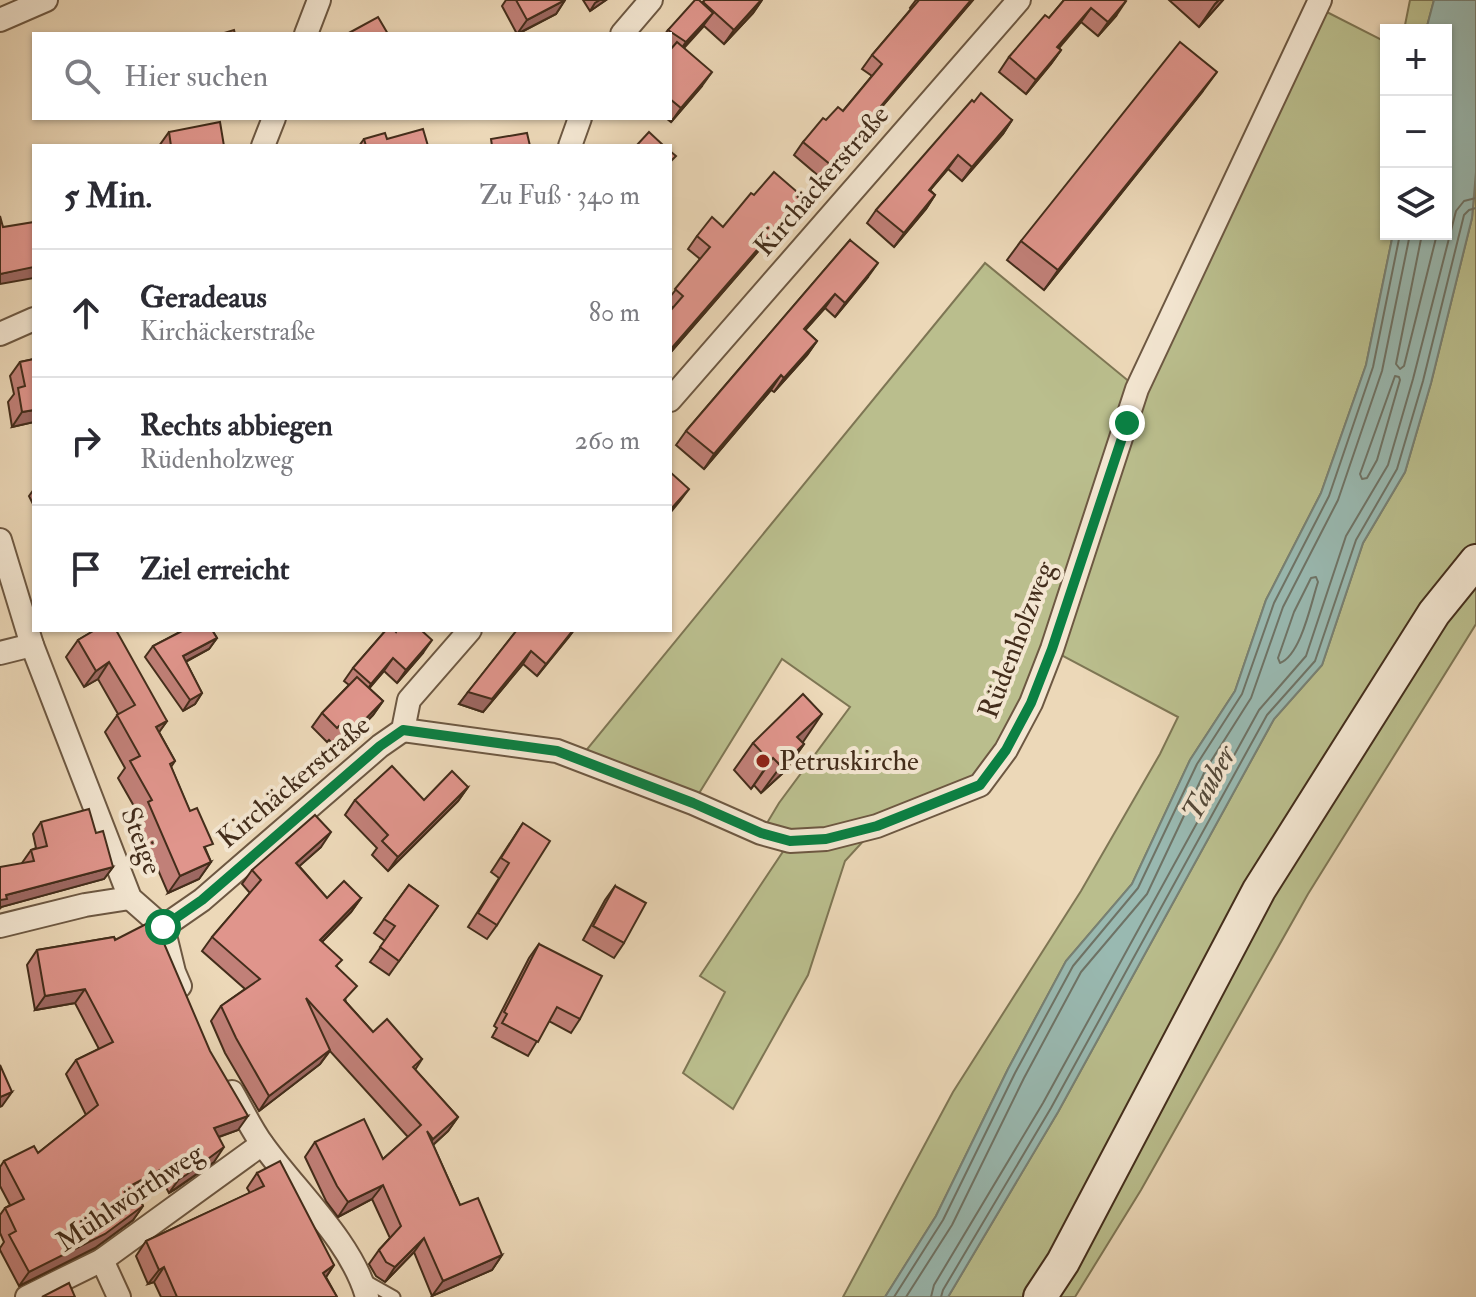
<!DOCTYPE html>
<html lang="de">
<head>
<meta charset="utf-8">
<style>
  :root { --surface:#fff; --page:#f7f7f7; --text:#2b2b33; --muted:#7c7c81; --line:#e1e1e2 }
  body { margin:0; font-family:"IM FELL Double Pica",serif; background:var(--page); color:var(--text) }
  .controls { position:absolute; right:24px; top:24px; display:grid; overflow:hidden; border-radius:0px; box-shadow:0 2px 6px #0004 }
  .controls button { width:72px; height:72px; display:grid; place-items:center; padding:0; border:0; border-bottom:2px solid var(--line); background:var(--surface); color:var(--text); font:40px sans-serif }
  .stop { position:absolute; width:24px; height:24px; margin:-18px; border:6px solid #0b8043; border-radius:50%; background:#fff }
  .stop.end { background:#0b8043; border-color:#fff; box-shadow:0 2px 8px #0008 }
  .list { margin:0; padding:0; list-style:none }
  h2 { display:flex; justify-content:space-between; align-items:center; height:104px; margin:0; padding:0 32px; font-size:34px }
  h2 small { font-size:26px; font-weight:400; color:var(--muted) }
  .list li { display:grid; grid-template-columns:52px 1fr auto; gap:24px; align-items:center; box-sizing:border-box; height:128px; padding:0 32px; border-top:2px solid var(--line) }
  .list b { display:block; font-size:30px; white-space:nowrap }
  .list p { margin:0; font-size:26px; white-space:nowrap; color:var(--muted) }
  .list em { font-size:26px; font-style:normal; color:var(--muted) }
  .icon { flex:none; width:44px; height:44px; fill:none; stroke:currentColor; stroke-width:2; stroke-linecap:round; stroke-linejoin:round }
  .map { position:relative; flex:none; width:1476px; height:1297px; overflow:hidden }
  .search { position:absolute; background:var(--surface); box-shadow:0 2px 6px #0004; left:32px; top:32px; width:640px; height:88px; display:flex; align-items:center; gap:20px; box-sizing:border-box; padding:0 28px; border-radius:0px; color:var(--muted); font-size:30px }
  .panel { position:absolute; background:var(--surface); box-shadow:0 2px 6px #0004; left:32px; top:144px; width:640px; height:488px; border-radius:0px }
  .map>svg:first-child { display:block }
  .green { fill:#babe8d; stroke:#7e7654; stroke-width:2 }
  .water { fill:#99b9b1; stroke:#778175; stroke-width:2 }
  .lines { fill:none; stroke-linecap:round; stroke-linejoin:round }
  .shore { stroke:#6e7366; stroke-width:2 }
  .service-casing { stroke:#6d5842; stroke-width:15 }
  .minor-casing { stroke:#6d5842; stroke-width:26 }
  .secondary-casing { stroke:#432d1b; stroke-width:36 }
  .service { stroke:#f3e6d1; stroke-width:11 }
  .minor { stroke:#f3e6d1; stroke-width:22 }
  .secondary { stroke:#f3e6d1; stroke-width:32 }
  .wall { fill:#c18078; stroke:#432d1b; stroke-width:2 }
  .shaded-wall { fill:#9d6862; stroke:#432d1b; stroke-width:2 }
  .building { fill:#e0958c; stroke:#432d1b; stroke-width:2 }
  .route { stroke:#0b8043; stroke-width:10 }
  .poi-dot { fill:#8f2418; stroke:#f3e6d1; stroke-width:3 }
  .labels { text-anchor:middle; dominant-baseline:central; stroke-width:8; stroke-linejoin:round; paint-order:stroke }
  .street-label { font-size:28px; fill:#432d1b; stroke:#f3e6d1 }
  .poi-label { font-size:28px; fill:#432d1b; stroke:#f3e6d1; text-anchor:start }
  .water-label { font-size:30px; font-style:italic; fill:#544939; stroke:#f3e6d1 }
</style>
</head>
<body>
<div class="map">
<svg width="1476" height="1297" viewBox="0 0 1476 1297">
  <rect width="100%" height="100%" fill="#ecd8b8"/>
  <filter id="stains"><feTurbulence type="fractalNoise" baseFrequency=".0025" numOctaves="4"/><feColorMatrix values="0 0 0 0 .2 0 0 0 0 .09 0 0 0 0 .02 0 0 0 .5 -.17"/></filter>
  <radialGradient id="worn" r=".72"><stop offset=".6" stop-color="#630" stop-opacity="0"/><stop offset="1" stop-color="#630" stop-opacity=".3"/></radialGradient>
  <g class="green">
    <path d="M 1410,0 L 1434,0 L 1426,30 L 1404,30 Z"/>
    <path d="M 1317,7 L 1386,42 L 1386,234 L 1393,234 L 1366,365 L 1321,493 L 1266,600 L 1235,691 L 1190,760 L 1132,884 L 1066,961 L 1008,1069 L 936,1216 L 885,1297 L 843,1297 L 953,1092 L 1081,891 L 1160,754 L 1178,717 L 1052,650 L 980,785 L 877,826 L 845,861 L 808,975 L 733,1109 L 683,1073 L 725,992 L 700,976 L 790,841 L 761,833 L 779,803 L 850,707 L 782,659 L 693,803 L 579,759 L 985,263 L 1137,388 Z"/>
    <path d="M 1476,172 L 1476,624 L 1308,894 L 1141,1190 L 1075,1297 L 948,1297 L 1058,1112 L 1274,719 L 1322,665 L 1363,543 L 1405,472 L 1431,383 L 1472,218 Z"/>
  </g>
  <path class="water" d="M 1434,0 L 1476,0 L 1476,172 L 1472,218 L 1431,383 L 1405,472 L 1363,543 L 1322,665 L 1274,719 L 1058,1112 L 948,1297 L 885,1297 L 936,1216 L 1008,1069 L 1066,961 L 1132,884 L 1190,760 L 1235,691 L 1266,600 L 1321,493 L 1366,365 L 1393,234 L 1446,234 L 1446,30 L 1426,30 Z"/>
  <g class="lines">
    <g class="shore">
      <path d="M 1422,234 L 1396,364 L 1400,369 L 1404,366 L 1437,234"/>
      <path d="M 1395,376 L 1399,377 L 1400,380 L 1377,460 L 1367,478 L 1362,479 L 1360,474 Z"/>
      <path d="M 1316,577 L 1318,582 C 1311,603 1301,655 1280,663 L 1278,658 L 1294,612 L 1311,578 Z"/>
      <path d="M 894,1297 L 943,1220 L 1015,1073 L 1073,966 L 1138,888 L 1197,764 L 1242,694 L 1274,603 L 1329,496 L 1373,367 L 1400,234"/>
      <path d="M 906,1297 L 952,1225 L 1024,1078 L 1081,972 L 1147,894 L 1206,769 L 1251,698 L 1283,607 L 1338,500 L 1382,371 L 1410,234"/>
      <path d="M 931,1297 L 934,1285 L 1043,1103 L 1259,710 L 1306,656 L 1346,536 L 1388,465 L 1413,379 L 1456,211 L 1464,201 L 1476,198"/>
      <path d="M 941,1297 L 943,1290 L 1051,1108 L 1267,715 L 1315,661 L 1356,540 L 1397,469 L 1423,381 L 1464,215 L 1469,210 L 1476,208"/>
    </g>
    <g class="service-casing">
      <path id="service" d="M 362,1279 L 394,1297"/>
    </g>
    <g class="minor-casing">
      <g id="minor">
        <path d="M 0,20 L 46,0"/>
        <path d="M 306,34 L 319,0"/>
        <path d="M 622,34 L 651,0"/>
        <path d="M 263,146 L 274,118"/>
        <path d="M 570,146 L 580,118"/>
        <path d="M 0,334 L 34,319"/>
        <path d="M 670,400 L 1019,0"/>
        <path d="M 0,540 L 32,645 L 130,898 L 163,927 L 174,972 L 180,986"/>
        <path d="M 0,653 L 32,645"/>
        <path d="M 403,730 L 557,751 L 693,803 L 761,833 L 790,841 L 826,839 L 877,826 L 980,785 L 1006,750 L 1031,703 L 1052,649 L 1137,389 L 1320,0"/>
        <path d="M 0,926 L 85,905 L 130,898"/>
        <path d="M 163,927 L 202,900 L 380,746 L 403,730 L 409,700 L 470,630"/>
        <path d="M 232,1092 C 242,1109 251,1129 263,1145 C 296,1191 352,1242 367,1297"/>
        <path d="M 102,1260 L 119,1297"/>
        <path d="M 27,1297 L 102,1260 L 262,1144"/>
      </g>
    </g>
    <g class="secondary-casing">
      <path id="secondary" d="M 1040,1297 L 1063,1262 L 1259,890 L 1434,613 L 1476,561"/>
    </g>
    <use href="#service" class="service"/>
    <use href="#minor" class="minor"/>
    <use href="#secondary" class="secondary"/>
  </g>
  <g class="wall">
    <path d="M 506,0 L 565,0 L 556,14 L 518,34 L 517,34 L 502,6 Z"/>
    <path d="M 583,0 L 606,0 L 590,11 Z"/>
    <path d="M 705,0 L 762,0 L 753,13 L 724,44 L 704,26 L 684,48 L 702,86 L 671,122 L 666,118 L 670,118 L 670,34 L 665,34 L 668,30 Z"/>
    <path d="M 916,0 L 973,0 L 821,178 L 794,155 L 803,142 L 826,120 L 843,111 L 872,76 L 862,69 L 872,55 L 911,9 L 910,8 Z"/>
    <path d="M 1064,0 L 1116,16 L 1098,36 L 1081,22 L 1059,48 L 1061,50 L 1051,64 L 1026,94 L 999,72 L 1009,57 L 1049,18 Z"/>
    <path d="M 1169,0 L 1223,0 L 1199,27 Z"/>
    <path d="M 1203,91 L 1044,290 L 1007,260 L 1021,241 Z"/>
    <path d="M 974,102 L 1012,120 L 1003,134 L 962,181 L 948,169 L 930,190 L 935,195 L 926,209 L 894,247 L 867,223 L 876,210 Z"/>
    <path d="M 169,132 L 224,146 L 159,146 Z"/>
    <path d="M 364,139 L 387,139 L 428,146 L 359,146 Z"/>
    <path d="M 754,195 L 794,210 L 670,353 L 670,311 L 673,308 L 670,305 L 670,297 L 700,259 L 688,249 L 697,236 L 723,227 Z"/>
    <path d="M 850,240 L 868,277 L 835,317 L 825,308 L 805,330 L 817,341 L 807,355 L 774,392 L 771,390 L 704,469 L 676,445 L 686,431 Z"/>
    <path d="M 34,359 L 34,422 L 12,427 L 8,402 L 14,394 L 10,376 L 20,362 Z"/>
    <path d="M 34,489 L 34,506 L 29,496 Z"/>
    <path d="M 95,630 L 167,721 L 159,732 L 175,761 L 171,767 L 211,862 L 199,879 L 168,893 L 136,819 L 139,815 L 118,778 L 125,768 L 105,732 L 118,714 L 98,679 L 84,687 L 66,657 L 78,640 Z"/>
    <path d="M 182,630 L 212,630 L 217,638 L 209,649 L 186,662 L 202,693 L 195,704 L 183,711 L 145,657 L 153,646 L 182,631 Z"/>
    <path d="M 386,630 L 423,653 L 397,683 L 384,671 L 369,688 L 383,701 L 373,715 L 339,750 L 329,740 L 327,742 L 312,727 L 322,713 L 349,685 L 344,681 L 353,668 Z"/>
    <path d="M 517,630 L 574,630 L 537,676 L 523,664 L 483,712 L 459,704 Z"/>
    <path d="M 802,742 L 804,744 L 785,771 L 761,793 L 754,785 L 751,789 L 734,770 L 753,743 Z"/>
    <path d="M 468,787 L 458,801 L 388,871 L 372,855 L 377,848 L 345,815 L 355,800 L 424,800 Z"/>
    <path d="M 41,822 L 96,833 L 113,867 L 104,879 L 1,907 L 22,863 L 31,850 L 36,848 L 33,834 Z"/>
    <path d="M 523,823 L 497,925 L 487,939 L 468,927 L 499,878 L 491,872 Z"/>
    <path d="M 321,847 L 299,866 L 327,898 L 361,898 L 351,912 L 322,942 L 337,967 L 346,1002 L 373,1032 L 422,1059 L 415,1070 L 458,1117 L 448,1131 L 433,1145 L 460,1205 L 502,1255 L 492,1270 L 432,1296 L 414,1252 L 385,1282 L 376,1276 L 369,1264 L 379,1250 L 390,1238 L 372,1199 L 338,1217 L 326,1201 L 305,1157 L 315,1142 L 383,1159 L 408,1137 L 330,1051 L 320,1064 L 259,1111 L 225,1053 L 211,1021 L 221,1006 L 245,989 L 202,951 L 212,937 L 250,893 L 242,884 L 252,870 Z"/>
    <path d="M 409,885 L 438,906 L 389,975 L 370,962 L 385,941 L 374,933 Z"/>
    <path d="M 615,886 L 624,943 L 614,958 L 583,940 L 605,900 Z"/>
    <path d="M 114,937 L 238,1130 L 219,1137 L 214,1162 L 176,1189 L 169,1193 L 161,1178 L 136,1192 L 143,1206 L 133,1220 L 95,1248 L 19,1286 L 0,1250 L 0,1248 L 4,1242 L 0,1233 L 0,1215 L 5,1208 L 10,1205 L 0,1186 L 0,1167 L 4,1161 L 38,1153 L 86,1115 L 66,1074 L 76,1060 L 99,1049 L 75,1003 L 35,1010 L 27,965 L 37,950 Z"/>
    <path d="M 539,944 L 580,1019 L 571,1033 L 549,1021 L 528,1056 L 492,1037 L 497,1028 L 494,1026 L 529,958 Z"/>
    <path d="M 257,1173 L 334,1265 L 326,1277 L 337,1297 L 161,1297 L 154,1282 L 148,1284 L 136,1256 L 146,1241 L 250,1193 L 247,1188 Z"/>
  </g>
  <g class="shaded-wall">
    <path d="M 565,0 L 556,14 L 517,34 L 527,20 Z"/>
    <path d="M 600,0 L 606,0 L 590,11 L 595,3 Z"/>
    <path d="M 762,0 L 753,13 L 724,44 L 734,30 Z"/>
    <path d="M 971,0 L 973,0 L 821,178 L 831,165 Z"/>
    <path d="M 1219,0 L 1223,0 L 1199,27 L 1215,4 Z"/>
    <path d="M 1126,1 L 1116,16 L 1098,36 L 1108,22 Z"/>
    <path d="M 1091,8 L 1081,22 L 1047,61 L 1057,47 Z"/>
    <path d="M 713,13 L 703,26 L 676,56 L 686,42 Z"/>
    <path d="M 1061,50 L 1051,64 L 1026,94 L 1036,80 Z"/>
    <path d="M 712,72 L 702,86 L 671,122 L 681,108 Z"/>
    <path d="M 1217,72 L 1203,91 L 1044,290 L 1058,270 Z"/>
    <path d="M 1012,120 L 1003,134 L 962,181 L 972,167 Z"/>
    <path d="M 958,155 L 948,169 L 919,203 L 929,190 Z"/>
    <path d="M 935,195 L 926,209 L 894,247 L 904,233 Z"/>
    <path d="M 803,197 L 794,210 L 670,353 L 670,350 Z"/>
    <path d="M 878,263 L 868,277 L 835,317 L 845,303 Z"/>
    <path d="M 34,266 L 34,278 L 0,284 L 0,274 Z"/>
    <path d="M 835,294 L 825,308 L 794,343 L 804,329 Z"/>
    <path d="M 817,341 L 807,355 L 774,392 L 784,378 Z"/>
    <path d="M 781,375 L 771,390 L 704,469 L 714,454 Z"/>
    <path d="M 34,410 L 34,422 L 12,427 L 22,412 Z"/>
    <path d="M 689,489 L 680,501 L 670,513 L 670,510 Z"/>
    <path d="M 574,630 L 569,637 L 537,676 L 546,664 Z"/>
    <path d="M 217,638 L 209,649 L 175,667 L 183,656 Z"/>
    <path d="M 432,640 L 423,653 L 397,683 L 406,670 Z"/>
    <path d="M 531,651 L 523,664 L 483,712 L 459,704 L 468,692 Z"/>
    <path d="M 393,658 L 384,671 L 362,697 L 371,684 Z"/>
    <path d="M 109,662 L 98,679 L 84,687 L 96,671 Z"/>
    <path d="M 202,693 L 195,704 L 183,711 L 190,700 Z"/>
    <path d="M 383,701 L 373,715 L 339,750 L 349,736 Z"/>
    <path d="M 822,714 L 803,742 L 778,764 L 797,737 Z"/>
    <path d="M 167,721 L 155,738 L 156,727 Z"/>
    <path d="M 804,744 L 785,771 L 761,793 L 781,766 Z"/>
    <path d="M 773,758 L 754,785 L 751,789 L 770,761 Z"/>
    <path d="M 468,787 L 458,801 L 388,871 L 398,857 Z"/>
    <path d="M 331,832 L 321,847 L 286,878 L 296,863 Z"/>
    <path d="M 211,862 L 199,879 L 168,893 L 180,876 Z"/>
    <path d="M 113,867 L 104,879 L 1,907 L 0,909 L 0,900 L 6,895 Z"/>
    <path d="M 361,898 L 351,912 L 310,954 L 320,940 Z"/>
    <path d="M 85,989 L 75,1003 L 35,1010 L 45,996 Z"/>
    <path d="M 330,1050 L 320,1064 L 259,1111 L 269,1096 Z"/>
    <path d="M 12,1092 L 2,1106 L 0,1107 L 0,1097 Z"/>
    <path d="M 248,1116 L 238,1130 L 204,1142 L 214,1128 Z"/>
    <path d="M 458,1117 L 448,1131 L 423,1154 L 433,1139 Z"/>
    <path d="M 224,1147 L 214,1162 L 169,1193 L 179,1179 Z"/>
    <path d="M 171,1164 L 161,1178 L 122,1199 L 132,1185 Z"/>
    <path d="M 383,1185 L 372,1199 L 338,1217 L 348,1202 Z"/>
    <path d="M 143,1206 L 133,1220 L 95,1248 L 19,1286 L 29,1272 Z"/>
    <path d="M 424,1238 L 414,1252 L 385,1282 L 395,1267 Z"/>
    <path d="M 502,1255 L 492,1270 L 432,1296 L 443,1281 Z"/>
    <path d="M 334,1265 L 324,1280 L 323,1273 Z"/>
    <path d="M 164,1267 L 154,1282 L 148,1284 L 159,1270 Z"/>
  </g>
  <g class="building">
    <path d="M 516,0 L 565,0 L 527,20 Z"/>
    <path d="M 695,0 L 699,0 L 713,13 L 686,42 L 668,30 Z"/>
    <path d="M 705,0 L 761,0 L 734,30 L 703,2 Z"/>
    <path d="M 919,0 L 971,0 L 831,165 L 803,142 L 823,118 L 826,120 L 838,107 L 843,111 L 882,64 L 872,55 Z"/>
    <path d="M 1064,0 L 1124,0 L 1126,1 L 1108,22 L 1091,8 L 1057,47 L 1061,50 L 1036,80 L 1009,57 L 1045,15 L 1049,18 Z"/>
    <path d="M 378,17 L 388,34 L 347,34 Z"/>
    <path d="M 234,30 L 235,34 L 221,34 Z"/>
    <path d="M 677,42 L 712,72 L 681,108 L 670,99 L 670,50 Z"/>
    <path d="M 1180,42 L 1217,72 L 1058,270 L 1021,241 Z"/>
    <path d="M 981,93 L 1012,120 L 972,167 L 958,155 L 929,190 L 935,195 L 904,233 L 876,210 L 972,100 L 974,102 Z"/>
    <path d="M 220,122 L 224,146 L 171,146 L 169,132 Z"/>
    <path d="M 423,129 L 428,146 L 366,146 L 364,139 L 385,133 L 387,139 Z"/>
    <path d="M 649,132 L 664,146 L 636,146 Z"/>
    <path d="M 527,133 L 530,146 L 492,146 L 491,139 Z"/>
    <path d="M 670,151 L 676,156 L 670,162 Z"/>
    <path d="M 774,172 L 803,197 L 670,350 L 670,311 L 683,296 L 675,289 L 710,247 L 697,236 L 712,217 L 723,227 L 751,193 L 754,195 Z"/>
    <path d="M 0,216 L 3,227 L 34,222 L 34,267 L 0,274 Z"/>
    <path d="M 850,240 L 878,263 L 845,303 L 835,294 L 804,329 L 817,341 L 784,378 L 781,375 L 714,454 L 686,431 Z"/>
    <path d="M 34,359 L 34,410 L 22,412 L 18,388 L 25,386 L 20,362 Z"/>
    <path d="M 670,472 L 689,489 L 670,510 Z"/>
    <path d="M 95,630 L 116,630 L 167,721 L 156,727 L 175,761 L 170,764 L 190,811 L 197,808 L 213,844 L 204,847 L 211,862 L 180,876 L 148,802 L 152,800 L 130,761 L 140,756 L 117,715 L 135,705 L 109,662 L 96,671 L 78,640 Z"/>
    <path d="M 184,630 L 212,630 L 217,638 L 183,656 L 202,693 L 190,700 L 153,646 Z"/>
    <path d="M 386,630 L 394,630 L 396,632 L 397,630 L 421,630 L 432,640 L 406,670 L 393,658 L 371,684 L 353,668 Z"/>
    <path d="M 517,630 L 573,630 L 546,664 L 531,651 L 492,699 L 468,692 Z"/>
    <path d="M 357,677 L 383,701 L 349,736 L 339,726 L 337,728 L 322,713 Z"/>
    <path d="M 803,694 L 822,714 L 797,737 L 804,744 L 781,766 L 773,758 L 770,761 L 753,743 Z"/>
    <path d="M 392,766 L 424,800 L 452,771 L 468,787 L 398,857 L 382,841 L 388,835 L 355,800 Z"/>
    <path d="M 89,809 L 96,833 L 103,831 L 113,867 L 6,895 L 7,899 L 0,900 L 0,867 L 34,861 L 31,850 L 47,846 L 41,822 Z"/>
    <path d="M 315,815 L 331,832 L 296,863 L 327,898 L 344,881 L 361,898 L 320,940 L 342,960 L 336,966 L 357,986 L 344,1000 L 373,1032 L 387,1019 L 422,1059 L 413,1067 L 458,1117 L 433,1139 L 427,1131 L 460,1205 L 478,1198 L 502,1255 L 443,1281 L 424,1238 L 395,1267 L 386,1262 L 379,1250 L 401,1226 L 383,1185 L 348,1202 L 337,1186 L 315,1142 L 364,1119 L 383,1159 L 421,1125 L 306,998 L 330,1050 L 269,1096 L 236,1038 L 221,1006 L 260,979 L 212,937 L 261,880 L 252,870 Z"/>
    <path d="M 523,823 L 550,841 L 497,925 L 478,913 L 509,863 L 501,858 Z"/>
    <path d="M 409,885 L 438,906 L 399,961 L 380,947 L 395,926 L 384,919 Z"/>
    <path d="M 615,886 L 646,903 L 624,943 L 593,926 Z"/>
    <path d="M 154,920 L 210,1051 L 248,1116 L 214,1128 L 224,1147 L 186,1175 L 179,1179 L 171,1164 L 132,1185 L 143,1206 L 105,1234 L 29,1272 L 9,1235 L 16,1231 L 5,1208 L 24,1199 L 4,1161 L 34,1146 L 38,1153 L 98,1105 L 76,1060 L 113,1042 L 85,989 L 45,996 L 37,950 L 114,937 L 115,940 Z"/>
    <path d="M 539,944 L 602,976 L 580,1019 L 557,1007 L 538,1042 L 502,1023 L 507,1014 L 504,1012 Z"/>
    <path d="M 0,1065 L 12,1092 L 0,1097 Z"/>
    <path d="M 280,1161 L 334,1265 L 323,1273 L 337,1297 L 177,1297 L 164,1267 L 159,1270 L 146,1241 L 264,1186 L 257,1173 Z"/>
    <path d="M 69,1283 L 75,1297 L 42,1297 Z"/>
  </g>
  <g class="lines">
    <path class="route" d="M 163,927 L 202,900 L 380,746 L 403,730 L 557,751 L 693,803 L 761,833 L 790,841 L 826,839 L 877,826 L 980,785 L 1006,750 L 1031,703 L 1052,649 L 1127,423"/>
  </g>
  <circle class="poi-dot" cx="763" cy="761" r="8"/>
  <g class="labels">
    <g class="street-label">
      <text transform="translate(822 181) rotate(-49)">Kirchäckerstraße</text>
      <text transform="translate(1017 640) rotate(-69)">Rüdenholzweg</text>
      <text transform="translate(294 782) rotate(-40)">Kirchäckerstraße</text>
      <text transform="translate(141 841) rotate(69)">Steige</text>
      <text transform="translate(130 1198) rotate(-34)">Mühlwörthweg</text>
    </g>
    <g class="poi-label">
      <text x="779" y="761">Petruskirche</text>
    </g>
    <g class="water-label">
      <text transform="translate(1209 783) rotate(-61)">Tauber</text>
    </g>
  </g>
  <rect width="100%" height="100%" filter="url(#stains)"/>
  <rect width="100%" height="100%" fill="url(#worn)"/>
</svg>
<div class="controls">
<button>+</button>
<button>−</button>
<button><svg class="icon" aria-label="layers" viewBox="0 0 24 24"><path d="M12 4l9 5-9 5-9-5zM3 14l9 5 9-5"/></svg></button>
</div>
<div class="stop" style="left:163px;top:927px"></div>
<div class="stop end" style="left:1127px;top:423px"></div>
<div class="search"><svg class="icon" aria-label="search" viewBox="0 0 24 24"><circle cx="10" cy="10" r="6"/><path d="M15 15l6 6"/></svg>Hier suchen</div>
<section class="panel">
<h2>5 Min.<small>Zu Fuß · 340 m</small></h2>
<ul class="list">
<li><svg class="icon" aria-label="ahead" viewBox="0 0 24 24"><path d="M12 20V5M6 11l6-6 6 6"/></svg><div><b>Geradeaus</b><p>Kirchäckerstraße</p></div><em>80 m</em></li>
<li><svg class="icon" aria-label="right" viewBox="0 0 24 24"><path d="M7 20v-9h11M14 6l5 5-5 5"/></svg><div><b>Rechts abbiegen</b><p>Rüdenholzweg</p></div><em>260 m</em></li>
<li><svg class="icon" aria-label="arrive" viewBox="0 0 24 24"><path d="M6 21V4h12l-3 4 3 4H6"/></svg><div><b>Ziel erreicht</b></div></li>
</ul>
</section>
</div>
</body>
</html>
